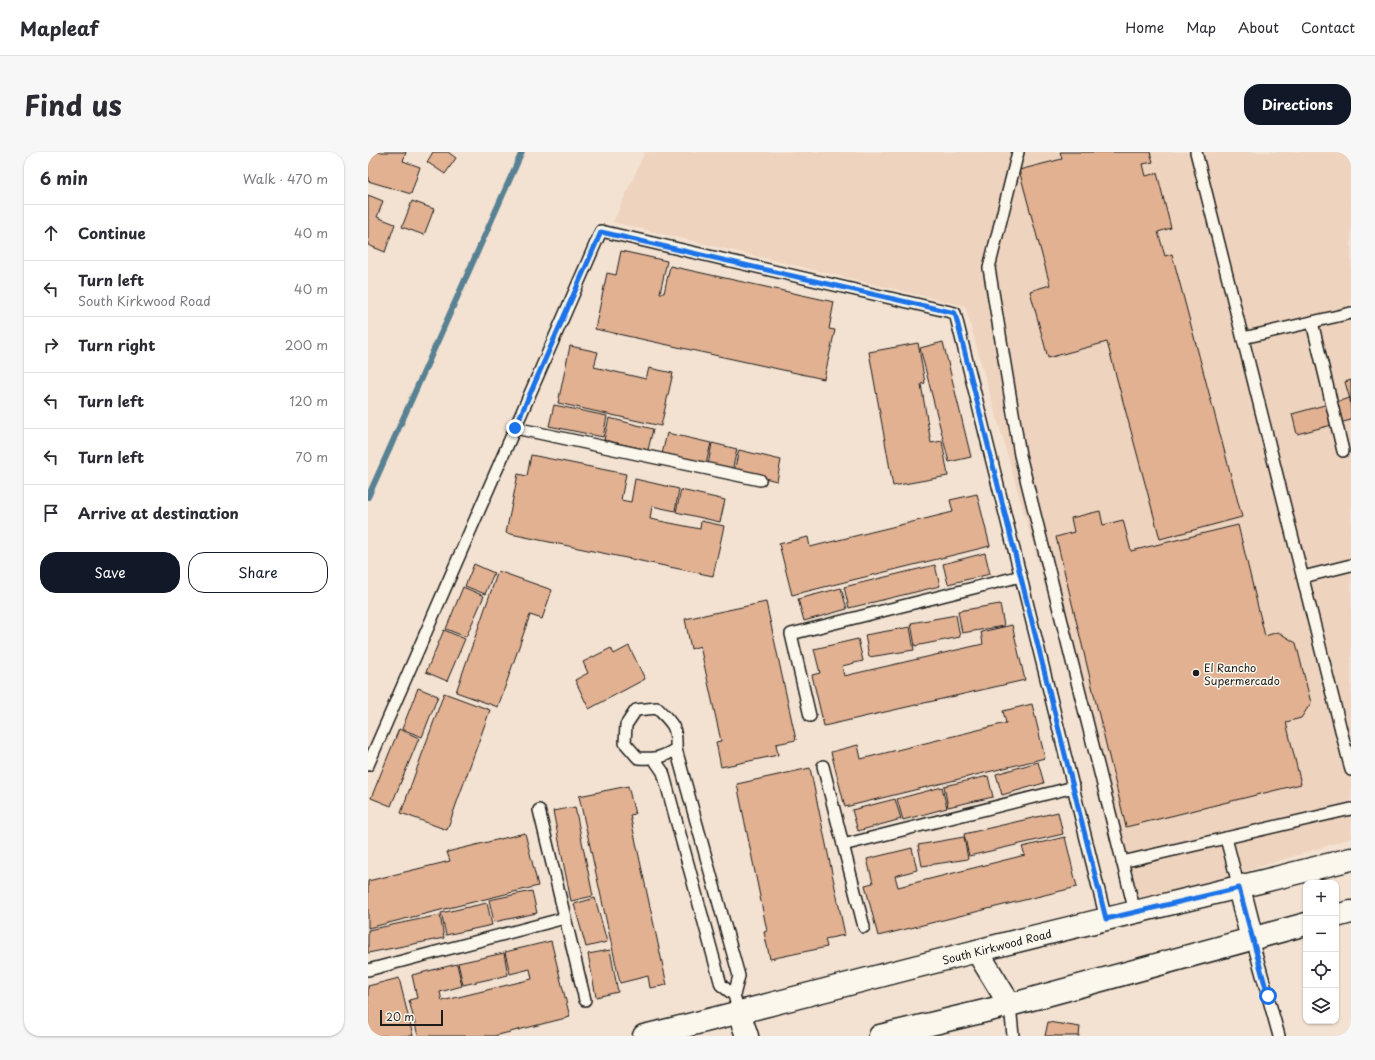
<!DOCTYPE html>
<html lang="en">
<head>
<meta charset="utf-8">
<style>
  :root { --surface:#fff; --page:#f7f7f7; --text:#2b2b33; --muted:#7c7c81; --line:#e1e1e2; --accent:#111827 }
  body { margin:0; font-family:"Playpen Sans",sans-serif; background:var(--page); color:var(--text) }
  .controls { position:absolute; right:12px; bottom:12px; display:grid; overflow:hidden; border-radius:8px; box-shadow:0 1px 3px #0004 }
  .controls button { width:36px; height:36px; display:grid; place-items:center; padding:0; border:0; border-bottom:1px solid var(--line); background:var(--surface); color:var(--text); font:20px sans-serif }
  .scale { position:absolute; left:12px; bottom:10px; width:63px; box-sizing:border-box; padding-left:4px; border:2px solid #1c1c1c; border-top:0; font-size:11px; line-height:14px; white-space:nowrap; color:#1c1c1c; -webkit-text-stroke:3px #fbf7ec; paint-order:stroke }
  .stop { position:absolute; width:12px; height:12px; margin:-9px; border:3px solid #1a73e8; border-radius:50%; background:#fff }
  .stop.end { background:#1a73e8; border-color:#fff; box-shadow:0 1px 4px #0008 }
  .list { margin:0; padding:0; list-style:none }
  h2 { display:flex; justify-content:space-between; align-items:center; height:52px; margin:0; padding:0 16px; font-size:17px }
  h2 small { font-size:13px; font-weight:400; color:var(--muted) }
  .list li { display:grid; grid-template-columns:26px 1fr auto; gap:12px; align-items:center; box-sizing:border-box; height:56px; padding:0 16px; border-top:1px solid var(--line) }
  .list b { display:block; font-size:15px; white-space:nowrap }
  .list p { margin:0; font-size:13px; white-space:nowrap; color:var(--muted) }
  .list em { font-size:13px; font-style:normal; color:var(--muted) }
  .actions { display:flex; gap:8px; padding:12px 16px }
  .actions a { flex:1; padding:9px 0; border:1px solid var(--accent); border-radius:16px; text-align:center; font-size:14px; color:var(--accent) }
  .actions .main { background:var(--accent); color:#fff }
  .icon { flex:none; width:22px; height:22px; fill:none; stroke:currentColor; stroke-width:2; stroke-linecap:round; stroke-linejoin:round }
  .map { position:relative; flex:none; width:983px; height:884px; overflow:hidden; border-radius:16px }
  header { display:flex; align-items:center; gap:24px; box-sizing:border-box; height:56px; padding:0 20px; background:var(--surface); border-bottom:1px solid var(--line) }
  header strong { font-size:19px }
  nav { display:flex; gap:22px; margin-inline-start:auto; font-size:14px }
  .intro { display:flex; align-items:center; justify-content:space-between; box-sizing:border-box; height:96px; padding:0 24px }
  h1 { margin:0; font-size:28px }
  .button { padding:10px 18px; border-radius:16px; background:var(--accent); color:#fff; font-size:14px; font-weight:700 }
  main { display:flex; gap:24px; padding:0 24px }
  aside { flex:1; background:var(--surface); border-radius:16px; box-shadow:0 1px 3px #0004 }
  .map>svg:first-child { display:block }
  .built { fill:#eed3be }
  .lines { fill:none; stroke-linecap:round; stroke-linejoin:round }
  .stream { stroke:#598193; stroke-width:6 }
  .building { fill:#e1b192; stroke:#1c1c1c }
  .service-casing { stroke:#1c1c1c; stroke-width:14 }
  .secondary-casing { stroke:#1c1c1c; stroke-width:25 }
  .service { stroke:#fbf7ec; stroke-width:11 }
  .secondary { stroke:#fbf7ec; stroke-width:22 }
  .route { stroke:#1a73e8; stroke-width:5 }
  .poi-dot { fill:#1c1c1c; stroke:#fbf7ec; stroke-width:1.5 }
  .labels { text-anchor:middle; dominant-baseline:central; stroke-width:3; stroke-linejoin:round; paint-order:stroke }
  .poi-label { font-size:11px; fill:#1c1c1c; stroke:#fbf7ec; text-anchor:start }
  .street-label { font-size:11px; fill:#1c1c1c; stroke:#fbf7ec }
</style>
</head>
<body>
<header>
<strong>Mapleaf</strong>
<nav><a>Home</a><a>Map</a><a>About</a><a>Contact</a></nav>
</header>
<div class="intro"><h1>Find us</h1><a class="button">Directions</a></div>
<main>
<aside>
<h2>6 min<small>Walk · 470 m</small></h2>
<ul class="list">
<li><svg class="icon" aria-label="ahead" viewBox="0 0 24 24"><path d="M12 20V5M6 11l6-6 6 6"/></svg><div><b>Continue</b></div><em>40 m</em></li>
<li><svg class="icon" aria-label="left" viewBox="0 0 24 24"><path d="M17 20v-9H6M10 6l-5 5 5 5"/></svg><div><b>Turn left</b><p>South Kirkwood Road</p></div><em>40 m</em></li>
<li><svg class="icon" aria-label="right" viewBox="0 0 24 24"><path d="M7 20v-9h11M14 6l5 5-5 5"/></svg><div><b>Turn right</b></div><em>200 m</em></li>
<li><svg class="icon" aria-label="left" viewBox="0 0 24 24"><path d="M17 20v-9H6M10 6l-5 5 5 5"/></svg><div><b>Turn left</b></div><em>120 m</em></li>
<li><svg class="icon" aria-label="left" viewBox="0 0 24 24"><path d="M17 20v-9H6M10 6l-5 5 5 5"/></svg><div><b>Turn left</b></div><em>70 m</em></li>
<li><svg class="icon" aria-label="arrive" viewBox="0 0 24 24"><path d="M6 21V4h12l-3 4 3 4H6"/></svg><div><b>Arrive at destination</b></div></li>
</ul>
<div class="actions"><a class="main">Save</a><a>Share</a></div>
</aside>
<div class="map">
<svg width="983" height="884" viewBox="0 0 983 884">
  <rect width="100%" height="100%" fill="#f3e2d1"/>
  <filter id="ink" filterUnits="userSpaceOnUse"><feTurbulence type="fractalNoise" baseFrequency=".025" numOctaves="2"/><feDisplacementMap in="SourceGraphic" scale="8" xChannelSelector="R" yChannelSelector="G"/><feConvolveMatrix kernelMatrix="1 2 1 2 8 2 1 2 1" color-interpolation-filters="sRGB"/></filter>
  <g filter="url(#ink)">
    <path class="built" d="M 277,0 L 983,0 L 983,686 L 768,754 L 597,154 L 245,70 Z"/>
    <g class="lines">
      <path class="stream" d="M 0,345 L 154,0"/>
    </g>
    <g class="building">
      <path d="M 2,0 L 38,0 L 35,9 L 52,15 L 43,42 L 0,29 L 0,7 Z"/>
      <path d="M 65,0 L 80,0 L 88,6 L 77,22 L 59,10 Z"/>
      <path d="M 692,0 L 782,0 L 785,10 L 775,12 L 778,24 L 789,21 L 803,76 L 790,80 L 797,104 L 804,102 L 874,365 L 792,387 L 739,190 L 680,206 L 662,139 L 682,133 L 651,18 L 694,7 Z"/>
      <path d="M 0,43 L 15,49 L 9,65 L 27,72 L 17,100 L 0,93 Z"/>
      <path d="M 44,49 L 66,57 L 56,83 L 34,75 Z"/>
      <path d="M 253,99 L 299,109 L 292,141 L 296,141 L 302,114 L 466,150 L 461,177 L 467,178 L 456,227 L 227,177 L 239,121 L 248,123 Z"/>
      <path d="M 575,190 L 603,305 L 581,310 L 552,196 Z"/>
      <path d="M 550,191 L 557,231 L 553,232 L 563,291 L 574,289 L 580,324 L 525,334 L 501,200 Z"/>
      <path d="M 202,194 L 230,200 L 226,215 L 278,227 L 281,216 L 305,221 L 293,274 L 190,251 Z"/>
      <path d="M 983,228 L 983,251 L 977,230 Z"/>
      <path d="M 982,246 L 983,268 L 929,282 L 924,262 Z"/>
      <path d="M 186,253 L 239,264 L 235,285 L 181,274 Z"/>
      <path d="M 241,266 L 285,277 L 280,298 L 236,288 Z"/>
      <path d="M 299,281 L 343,291 L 338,312 L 294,302 Z"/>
      <path d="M 344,291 L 369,297 L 364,319 L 340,313 Z"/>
      <path d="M 371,298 L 413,308 L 409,329 L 366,319 Z"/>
      <path d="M 163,303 L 258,322 L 253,348 L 263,350 L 267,327 L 311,337 L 307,359 L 284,354 L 282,367 L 332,377 L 333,369 L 356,374 L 345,424 L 138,381 L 150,322 L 159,324 Z"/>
      <path d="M 313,338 L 357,348 L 352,370 L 308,360 Z"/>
      <path d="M 609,342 L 622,394 L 424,443 L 411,392 L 440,385 L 442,395 L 585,360 L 582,348 Z"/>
      <path d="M 732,359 L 735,373 L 755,368 L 763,399 L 870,373 L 897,484 L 910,480 L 928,491 L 943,551 L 933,566 L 918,570 L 933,632 L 758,675 L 688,385 L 706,380 L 703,366 Z"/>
      <path d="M 617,401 L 622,422 L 580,432 L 575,412 Z"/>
      <path d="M 106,412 L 126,421 L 117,442 L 97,434 Z"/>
      <path d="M 567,413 L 572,434 L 481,456 L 476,435 Z"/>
      <path d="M 130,419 L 184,438 L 174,467 L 162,463 L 130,555 L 88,540 Z"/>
      <path d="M 95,435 L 116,444 L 98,485 L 78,477 Z"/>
      <path d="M 473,436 L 479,457 L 436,469 L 430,447 Z"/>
      <path d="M 398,450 L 428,588 L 408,592 L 410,603 L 353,615 L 348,590 L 353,589 L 332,494 L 323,497 L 317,467 Z"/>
      <path d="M 632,452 L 636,474 L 594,481 L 590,459 Z"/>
      <path d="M 588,463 L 592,485 L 547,494 L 543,471 Z"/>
      <path d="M 644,473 L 657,528 L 456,574 L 444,523 L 452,521 L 446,497 L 490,487 L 495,509 L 474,514 L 476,524 L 615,492 L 613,480 Z"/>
      <path d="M 542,475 L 546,498 L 501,505 L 497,483 Z"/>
      <path d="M 76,478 L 97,487 L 79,529 L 58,520 Z"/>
      <path d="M 261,494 L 277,527 L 221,557 L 207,528 L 220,521 L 215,510 L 243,496 L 246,502 Z"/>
      <path d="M 50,536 L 70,544 L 54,585 L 34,577 Z"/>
      <path d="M 76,541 L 122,558 L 79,678 L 33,661 Z"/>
      <path d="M 664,552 L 677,606 L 477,655 L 463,600 L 490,593 L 493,607 L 638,571 L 635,559 Z"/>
      <path d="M 31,577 L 51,586 L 23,654 L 3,646 Z"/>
      <path d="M 670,610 L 676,631 L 634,643 L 628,622 Z"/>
      <path d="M 442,616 L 477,783 L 457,787 L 459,795 L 402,807 L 396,780 L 399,779 L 369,632 Z"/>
      <path d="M 620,624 L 625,645 L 580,655 L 576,634 Z"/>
      <path d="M 260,634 L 267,662 L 262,663 L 299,833 L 282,836 L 280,824 L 252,831 L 211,644 Z"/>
      <path d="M 574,635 L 579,656 L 535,668 L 529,647 Z"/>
      <path d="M 527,647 L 533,667 L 490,679 L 484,658 Z"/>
      <path d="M 207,655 L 225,744 L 203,749 L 185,659 Z"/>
      <path d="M 690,660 L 695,682 L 601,704 L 596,682 Z"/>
      <path d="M 157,681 L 170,734 L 0,776 L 0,729 L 82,709 L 79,700 Z"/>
      <path d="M 596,685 L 600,707 L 554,714 L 550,693 Z"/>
      <path d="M 697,685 L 709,735 L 510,784 L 497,733 L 505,731 L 499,707 L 544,696 L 549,718 L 527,724 L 530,735 L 657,703 L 654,695 Z"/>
      <path d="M 164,739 L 169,761 L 126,770 L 121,748 Z"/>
      <path d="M 227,746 L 239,790 L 218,795 L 206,752 Z"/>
      <path d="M 119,751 L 124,773 L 78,783 L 73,761 Z"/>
      <path d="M 72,763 L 76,786 L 0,801 L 0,778 Z"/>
      <path d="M 183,789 L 202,865 L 126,884 L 50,884 L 41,848 L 49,846 L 44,823 L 89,812 L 94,834 L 72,840 L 74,849 L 164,827 L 162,817 L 142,822 L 137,800 Z"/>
      <path d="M 242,798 L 250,840 L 228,845 L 220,802 Z"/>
      <path d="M 136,801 L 140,823 L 95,833 L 90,811 Z"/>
      <path d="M 31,826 L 45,884 L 0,884 L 0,834 Z"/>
      <path d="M 680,870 L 712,875 L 711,884 L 677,884 Z"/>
    </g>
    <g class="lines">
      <g class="service-casing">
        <g id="service">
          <path d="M 650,0 L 621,116 L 652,303 L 767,760"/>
          <path d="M 828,0 L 983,618"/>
          <path d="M 944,170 L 975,299"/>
          <path d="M 875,186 L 983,161"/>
          <path d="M 147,276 L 392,328"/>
          <path d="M 935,425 L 983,413"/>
          <path d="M 442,564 L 423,482 L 653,424"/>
          <path d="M 308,597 C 294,606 287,607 270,606 L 257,591 L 258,573 L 268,558 L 289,556 C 305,572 309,574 308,597 L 371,824 L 366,843 L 371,861"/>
          <path d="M 286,607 L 295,620 L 353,833 L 366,843"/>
          <path d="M 0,613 L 233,79 L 587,161 L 738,767"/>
          <path d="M 455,614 L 496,775"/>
          <path d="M 171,658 L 217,848"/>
          <path d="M 858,686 L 871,736"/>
          <path d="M 475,693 L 706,635"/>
          <path d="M 754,710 L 983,657"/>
          <path d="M 884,787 L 911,884"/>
          <path d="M 0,818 L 197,766"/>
          <path d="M 642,853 L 645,884"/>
        </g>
      </g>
      <g class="secondary-casing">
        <g id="secondary">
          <path d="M 871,736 L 884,787"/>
          <path d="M 968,764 L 983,760"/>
          <path d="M 609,799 L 642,853"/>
          <path d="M 371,861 L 379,884"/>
          <path id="s1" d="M 276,884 C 387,857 498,827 609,799 C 734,767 859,739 983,707"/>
          <path d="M 512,884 L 642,853 L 938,772"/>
        </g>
      </g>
      <use href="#service" class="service"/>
      <use href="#secondary" class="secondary"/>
    </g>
  </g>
  <g class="lines" filter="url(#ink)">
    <path class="route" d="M 147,276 L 233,80 L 587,161 L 738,767 L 871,736 L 900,844"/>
  </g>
  <circle class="poi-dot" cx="828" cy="521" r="4"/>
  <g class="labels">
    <g class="poi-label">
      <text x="836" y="515">El Rancho<tspan x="836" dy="13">Supermercado</tspan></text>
    </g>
    <g class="street-label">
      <text stroke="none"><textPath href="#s1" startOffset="364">South Kirkwood Road</textPath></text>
    </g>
  </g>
</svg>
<div class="controls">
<button>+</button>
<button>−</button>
<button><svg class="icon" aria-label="locate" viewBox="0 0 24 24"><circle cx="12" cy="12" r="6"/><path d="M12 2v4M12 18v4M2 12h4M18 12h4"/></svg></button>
<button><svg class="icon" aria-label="layers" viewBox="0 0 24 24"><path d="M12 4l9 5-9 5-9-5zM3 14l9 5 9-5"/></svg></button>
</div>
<div class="scale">20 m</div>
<div class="stop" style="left:900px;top:844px"></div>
<div class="stop end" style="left:147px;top:276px"></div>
</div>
</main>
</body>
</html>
